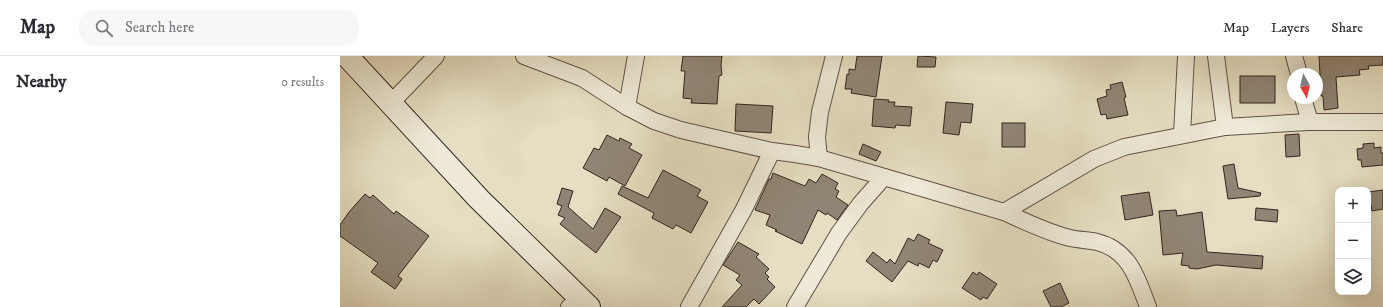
<!DOCTYPE html>
<html lang="en">
<head>
<meta charset="utf-8">
<style>
  :root { --surface:#fff; --page:#f7f7f7; --text:#2b2b33; --muted:#7c7c81; --line:#e1e1e2 }
  body { margin:0; font-family:"IM FELL DW Pica",serif; background:var(--page); color:var(--text) }
  .controls { position:absolute; right:12px; bottom:12px; display:grid; overflow:hidden; border-radius:8px; box-shadow:0 4px 16px #0002 }
  .controls button { width:36px; height:36px; display:grid; place-items:center; padding:0; border:0; border-bottom:1px solid var(--line); background:var(--surface); color:var(--text); font:20px sans-serif }
  .compass { position:absolute; left:947px; top:12px; width:36px; height:36px; border-radius:50%; background:var(--surface); box-shadow:0 4px 16px #0002; rotate:172deg }
  .list { margin:0; padding:0; list-style:none }
  h2 { display:flex; justify-content:space-between; align-items:center; height:52px; margin:0; padding:0 16px; font-size:17px }
  h2 small { font-size:13px; font-weight:400; color:var(--muted) }
  .icon { flex:none; width:22px; height:22px; fill:none; stroke:currentColor; stroke-width:2; stroke-linecap:round; stroke-linejoin:round }
  .map { position:relative; flex:none; width:1043px; height:251px; overflow:hidden }
  header { display:flex; align-items:center; gap:24px; box-sizing:border-box; height:56px; padding:0 20px; background:var(--surface); border-bottom:1px solid var(--line) }
  header strong { font-size:19px }
  nav { display:flex; gap:22px; margin-inline-start:auto; font-size:14px }
  .search { width:280px; height:36px; background:var(--page); display:flex; align-items:center; gap:10px; box-sizing:border-box; padding:0 14px; border-radius:16px; color:var(--muted); font-size:15px }
  main { display:flex }
  aside { flex:1; background:var(--surface) }
  .map>svg:first-child { display:block }
  .building { fill:#908574; stroke:#33251f }
  .lines { fill:none; stroke-linecap:round; stroke-linejoin:round }
  .street-casing { stroke:#605348; stroke-width:18 }
  .secondary-casing { stroke:#33251f; stroke-width:24 }
  .street { stroke:#eeead7; stroke-width:16 }
  .secondary { stroke:#eeead7; stroke-width:22 }
</style>
</head>
<body>
<header>
<strong>Map</strong>
<div class="search"><svg class="icon" aria-label="search" viewBox="0 0 24 24"><circle cx="10" cy="10" r="6"/><path d="M15 15l6 6"/></svg>Search here</div>
<nav><a>Map</a><a>Layers</a><a>Share</a></nav>
</header>
<main>
<aside>
<h2>Nearby<small>0 results</small></h2>
<ul class="list">
</ul>
</aside>
<div class="map">
<svg width="1043" height="251" viewBox="0 0 1043 251">
  <rect width="100%" height="100%" fill="#e5dec2"/>
  <filter id="stains"><feTurbulence type="fractalNoise" baseFrequency=".005" numOctaves="4"/><feColorMatrix values="0 0 0 0 .2 0 0 0 0 .09 0 0 0 0 .02 0 0 0 .5 -.17"/></filter>
  <radialGradient id="worn" r=".72"><stop offset=".6" stop-color="#630" stop-opacity="0"/><stop offset="1" stop-color="#630" stop-opacity=".3"/></radialGradient>
  <g class="building">
    <path d="M 343,0 L 382,0 L 381,9 L 382,19 L 379,20 L 377,48 L 351,47 L 352,43 L 343,42 L 345,15 L 341,15 Z"/>
    <path d="M 517,0 L 542,0 L 536,41 L 511,37 L 512,33 L 505,33 L 507,18 L 509,19 L 509,13 L 515,14 Z"/>
    <path d="M 578,0 L 596,1 L 595,11 L 577,11 Z"/>
    <path d="M 979,0 L 1043,0 L 1043,9 L 1028,10 L 1029,13 L 1019,14 L 1020,19 L 996,21 L 998,52 L 984,54 L 983,40 L 981,40 Z"/>
    <rect x="900" y="20" width="35" height="27"/>
    <path d="M 782,26 L 786,41 L 784,42 L 788,59 L 767,63 L 766,58 L 761,59 L 757,43 L 767,40 L 766,34 L 771,33 L 770,29 Z"/>
    <path d="M 534,43 L 549,44 L 548,46 L 555,46 L 554,50 L 572,51 L 570,70 L 556,69 L 555,72 L 532,70 Z"/>
    <path d="M 606,46 L 633,48 L 631,67 L 621,66 L 619,79 L 603,77 Z"/>
    <path d="M 396,48 L 433,50 L 431,77 L 395,75 Z"/>
    <rect x="662" y="67" width="23" height="24"/>
    <path d="M 959,78 L 960,100 L 946,101 L 945,79 Z"/>
    <path d="M 267,79 L 279,85 L 280,82 L 292,88 L 289,92 L 302,99 L 285,130 L 269,121 L 267,125 L 243,112 L 254,92 L 259,94 Z"/>
    <path d="M 1034,87 L 1034,92 L 1041,91 L 1041,97 L 1043,97 L 1043,109 L 1022,111 L 1021,104 L 1018,104 L 1017,93 L 1023,92 L 1023,88 Z"/>
    <path d="M 523,88 L 541,96 L 536,105 L 519,98 Z"/>
    <path d="M 894,108 L 898,132 L 921,137 L 920,140 L 888,143 L 883,110 Z"/>
    <path d="M 323,114 L 361,134 L 357,140 L 368,146 L 351,177 L 336,169 L 333,173 L 312,162 L 314,157 L 278,138 L 282,130 L 308,142 Z"/>
    <path d="M 433,117 L 465,130 L 469,123 L 476,127 L 482,118 L 498,127 L 495,133 L 499,135 L 496,141 L 508,149 L 497,164 L 487,157 L 486,159 L 478,154 L 462,188 L 435,175 L 437,174 L 426,169 L 430,159 L 415,154 L 429,123 L 431,123 Z"/>
    <path d="M 222,132 L 233,135 L 228,151 L 253,173 L 265,152 L 281,161 L 256,197 L 220,168 L 225,162 L 218,159 L 222,150 L 217,148 Z"/>
    <path d="M 1043,134 L 1043,153 L 1032,155 L 1031,149 L 1028,149 L 1028,136 Z"/>
    <path d="M 809,136 L 813,159 L 785,164 L 781,140 Z"/>
    <path d="M 25,138 L 30,142 L 33,139 L 54,158 L 56,155 L 89,180 L 58,220 L 62,223 L 55,233 L 31,216 L 38,207 L 0,180 L 0,169 L 9,156 Z"/>
    <path d="M 916,152 L 938,154 L 937,166 L 915,164 Z"/>
    <path d="M 836,154 L 837,160 L 862,156 L 867,196 L 923,200 L 922,213 L 876,209 L 857,213 L 849,212 L 849,210 L 841,209 L 843,197 L 823,199 L 819,155 Z"/>
    <path d="M 578,178 L 590,184 L 588,187 L 603,194 L 597,206 L 593,204 L 589,212 L 579,207 L 578,210 L 568,205 L 552,226 L 526,205 L 533,196 L 547,207 L 550,203 L 555,208 L 568,182 L 574,185 Z"/>
    <path d="M 398,186 L 419,198 L 416,201 L 429,213 L 425,217 L 429,221 L 427,223 L 435,231 L 419,248 L 414,243 L 406,251 L 382,251 L 402,229 L 396,224 L 400,219 L 383,209 Z"/>
    <path d="M 633,216 L 637,219 L 639,216 L 657,228 L 647,243 L 643,241 L 641,244 L 622,232 Z"/>
    <path d="M 720,227 L 729,247 L 721,251 L 711,251 L 703,235 Z"/>
  </g>
  <g class="lines">
    <g class="street-casing">
      <g id="street">
        <path d="M 184,0 L 242,22 L 287,51 L 314,65 L 341,74 L 432,95 L 455,98 L 479,102 L 664,156 C 684,165 708,177 730,182 C 739,184 748,184 757,186 C 790,194 798,224 808,251"/>
        <path d="M 876,0 L 885,71"/>
        <path d="M 954,0 L 959,18"/>
        <path d="M 963,42 L 970,66"/>
        <path d="M 51,47 L 96,0"/>
        <path d="M 287,51 L 296,0"/>
        <path d="M 842,79 L 846,0"/>
        <path d="M 479,102 L 477,81 L 480,56 L 494,0"/>
        <path d="M 664,156 L 754,103 L 784,91 L 885,71 L 968,66 L 1043,66"/>
        <path d="M 229,251 L 244,246"/>
        <path d="M 349,251 L 404,153 L 432,95"/>
        <path d="M 455,251 L 499,177 L 521,147 L 544,121"/>
      </g>
    </g>
    <g class="secondary-casing">
      <path id="secondary" d="M 7,0 L 139,143 L 249,251"/>
    </g>
    <use href="#street" class="street"/>
    <use href="#secondary" class="secondary"/>
  </g>
  <rect width="100%" height="100%" filter="url(#stains)"/>
  <rect width="100%" height="100%" fill="url(#worn)"/>
</svg>
<div class="controls">
<button>+</button>
<button>−</button>
<button><svg class="icon" aria-label="layers" viewBox="0 0 24 24"><path d="M12 4l9 5-9 5-9-5zM3 14l9 5 9-5"/></svg></button>
</div>
<svg class="compass" viewBox="-18 -18 36 36"><path d="M0-13l5 13h-10z" fill="#e53935"/><path d="M0 13l5-13h-10z" fill="#7c7c81"/></svg>
</div>
</main>
</body>
</html>
